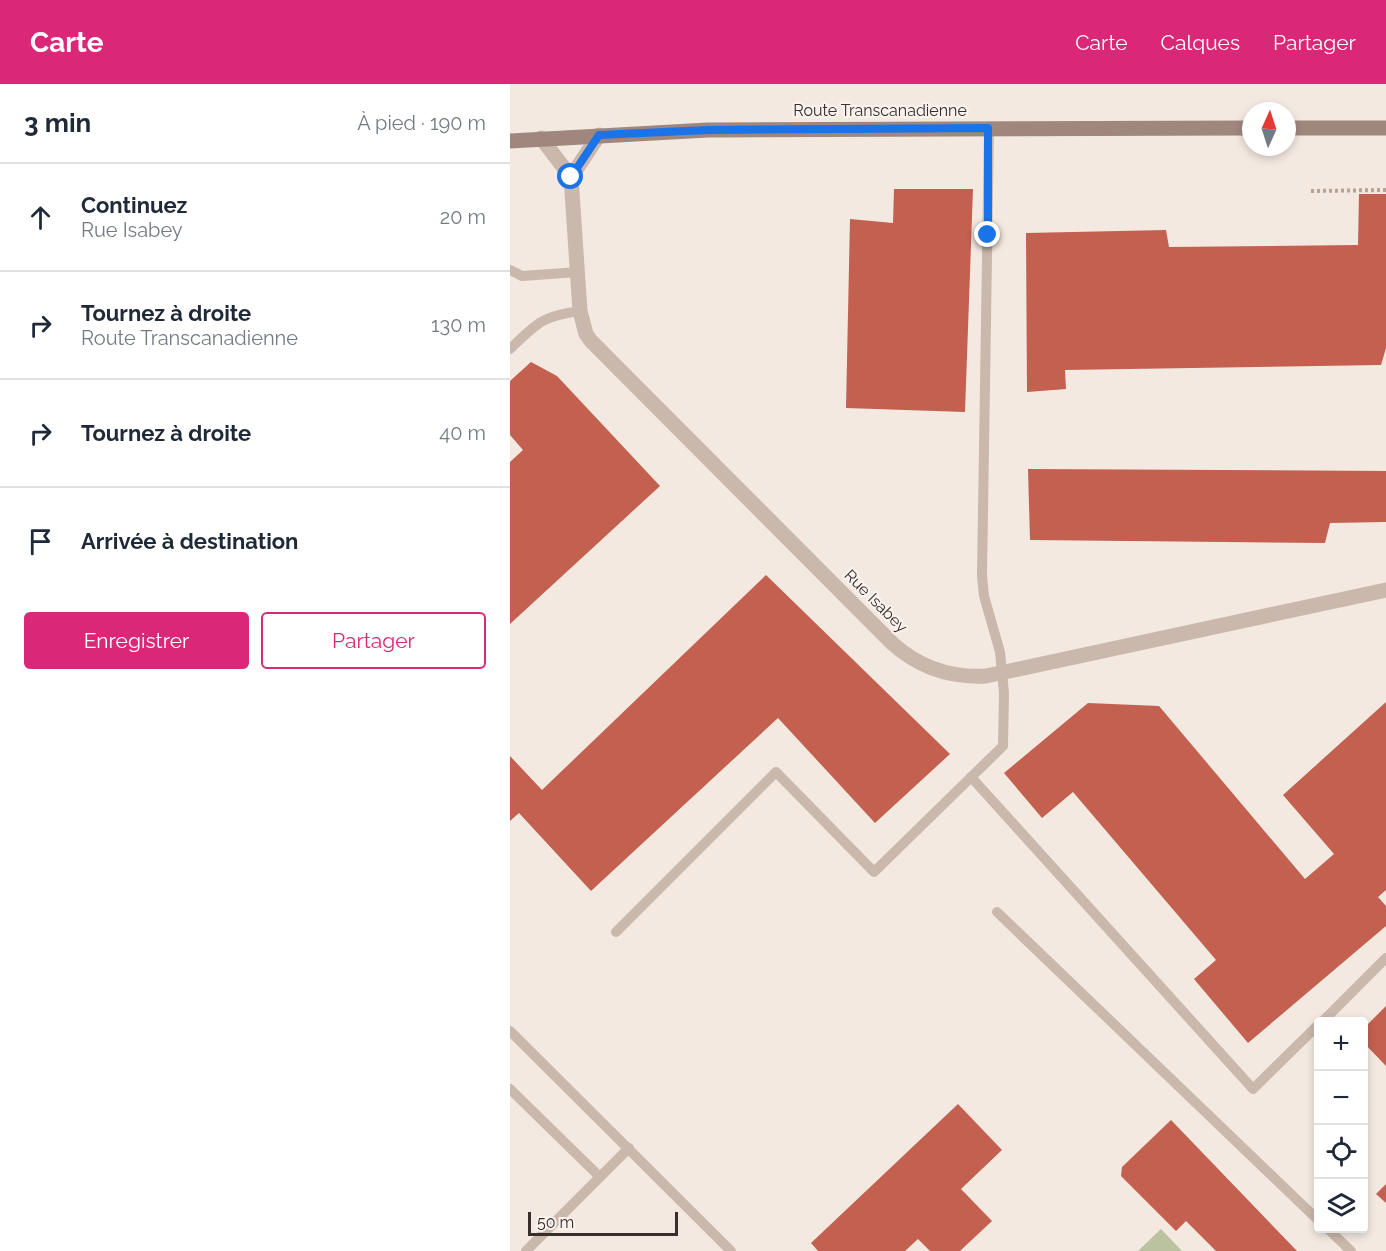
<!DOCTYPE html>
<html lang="fr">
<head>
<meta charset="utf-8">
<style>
  :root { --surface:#fff; --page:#f6f6f7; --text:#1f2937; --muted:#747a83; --line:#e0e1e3; --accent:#db2777 }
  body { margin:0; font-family:Raleway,sans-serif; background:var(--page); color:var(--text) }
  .controls { position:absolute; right:18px; bottom:18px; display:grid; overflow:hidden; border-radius:6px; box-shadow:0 3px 9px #0003 }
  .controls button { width:54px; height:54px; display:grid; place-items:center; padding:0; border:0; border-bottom:2px solid var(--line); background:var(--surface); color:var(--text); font:30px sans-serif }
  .compass { position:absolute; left:732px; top:18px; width:54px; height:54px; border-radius:50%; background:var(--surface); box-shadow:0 3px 9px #0003; rotate:3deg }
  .scale { position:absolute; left:18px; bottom:15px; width:150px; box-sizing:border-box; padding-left:6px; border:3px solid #392e2b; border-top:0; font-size:16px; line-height:21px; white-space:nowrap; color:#392e2b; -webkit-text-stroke:4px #faf3ed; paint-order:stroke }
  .stop { position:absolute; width:18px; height:18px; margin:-14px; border:4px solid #1a73e8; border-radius:50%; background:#fff }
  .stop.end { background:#1a73e8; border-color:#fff; box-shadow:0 2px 6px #0008 }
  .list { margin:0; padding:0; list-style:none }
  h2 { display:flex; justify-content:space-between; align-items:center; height:78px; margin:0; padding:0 24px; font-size:26px }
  h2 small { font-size:20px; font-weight:400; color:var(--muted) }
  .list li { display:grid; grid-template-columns:39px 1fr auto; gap:18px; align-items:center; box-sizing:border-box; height:108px; padding:0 24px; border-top:2px solid var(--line) }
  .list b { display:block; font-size:22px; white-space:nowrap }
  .list p { margin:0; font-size:20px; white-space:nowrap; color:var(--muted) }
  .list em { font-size:20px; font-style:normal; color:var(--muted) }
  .actions { display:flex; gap:12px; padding:18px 24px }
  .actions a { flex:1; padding:14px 0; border:2px solid var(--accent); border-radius:6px; text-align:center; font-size:21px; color:var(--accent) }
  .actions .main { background:var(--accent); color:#fff }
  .icon { flex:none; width:33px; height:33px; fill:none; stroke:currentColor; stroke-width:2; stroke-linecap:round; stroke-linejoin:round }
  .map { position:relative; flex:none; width:876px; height:1167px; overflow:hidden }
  header { display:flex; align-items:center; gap:36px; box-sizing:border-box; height:84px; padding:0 30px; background:var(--accent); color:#fff }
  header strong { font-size:28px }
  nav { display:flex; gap:33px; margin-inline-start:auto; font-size:21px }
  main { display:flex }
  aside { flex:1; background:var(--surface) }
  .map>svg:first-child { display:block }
  .green { fill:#bac2a0 }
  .building { fill:#c3604f }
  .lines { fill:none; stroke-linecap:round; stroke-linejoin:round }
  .path { stroke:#b7a296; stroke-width:4; stroke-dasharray:3 3; stroke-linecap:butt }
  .service { stroke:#cbb8ac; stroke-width:10 }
  .minor { stroke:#cbb8ac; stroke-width:15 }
  .secondary { stroke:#9f877e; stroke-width:15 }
  .route { stroke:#1a73e8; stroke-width:8 }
  .labels { text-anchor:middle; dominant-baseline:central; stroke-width:4.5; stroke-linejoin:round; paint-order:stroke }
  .street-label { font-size:16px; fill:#392e2b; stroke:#faf3ed }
</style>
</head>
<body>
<header>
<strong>Carte</strong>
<nav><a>Carte</a><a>Calques</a><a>Partager</a></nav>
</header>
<main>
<aside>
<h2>3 min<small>À pied · 190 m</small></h2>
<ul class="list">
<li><svg class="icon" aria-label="ahead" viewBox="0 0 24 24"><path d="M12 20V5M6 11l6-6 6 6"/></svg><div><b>Continuez</b><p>Rue Isabey</p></div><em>20 m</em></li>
<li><svg class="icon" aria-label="right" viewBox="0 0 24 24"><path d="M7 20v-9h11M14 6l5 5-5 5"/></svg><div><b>Tournez à droite</b><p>Route Transcanadienne</p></div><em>130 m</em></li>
<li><svg class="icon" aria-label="right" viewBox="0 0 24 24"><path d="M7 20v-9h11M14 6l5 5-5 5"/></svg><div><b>Tournez à droite</b></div><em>40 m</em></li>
<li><svg class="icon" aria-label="arrive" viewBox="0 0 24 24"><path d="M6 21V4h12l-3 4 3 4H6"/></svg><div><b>Arrivée à destination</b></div></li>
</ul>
<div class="actions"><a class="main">Enregistrer</a><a>Partager</a></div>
</aside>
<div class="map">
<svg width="876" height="1167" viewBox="0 0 876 1167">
  <rect width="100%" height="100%" fill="#f3e9e1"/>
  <path class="green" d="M 651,1145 L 672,1167 L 628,1167 Z"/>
  <g class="building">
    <path d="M 384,105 L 463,105 L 455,328 L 336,324 L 340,135 L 383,139 Z"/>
    <path d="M 849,110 L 876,110 L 876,264 L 871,281 L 555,286 L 556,305 L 517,308 L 516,149 L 656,146 L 659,163 L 848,161 Z"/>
    <path d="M 21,278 L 47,292 L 150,402 L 0,540 L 0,378 L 13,366 L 0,351 L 0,297 Z"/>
    <path d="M 518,385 L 876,387 L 876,438 L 820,439 L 815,459 L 520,456 Z"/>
    <path d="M 256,491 L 440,670 L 365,739 L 268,634 L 81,807 L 9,729 L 0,737 L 0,672 L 32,706 Z"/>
    <path d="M 876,618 L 876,806 L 868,813 L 876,822 L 876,842 L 738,959 L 684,895 L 706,876 L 563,708 L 532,734 L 494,689 L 578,619 L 649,622 L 795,795 L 824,770 L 773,711 Z"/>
    <path d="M 876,922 L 876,982 L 854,959 L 854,944 Z"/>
    <path d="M 448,1020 L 492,1066 L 451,1105 L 482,1137 L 450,1167 L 420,1167 L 408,1155 L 395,1167 L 308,1167 L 301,1159 Z"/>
    <path d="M 661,1036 L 787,1167 L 706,1167 L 676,1137 L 666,1147 L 611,1092 L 612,1083 Z"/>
    <path d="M 876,1100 L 876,1119 L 866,1110 Z"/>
  </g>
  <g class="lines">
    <path class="path" d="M 801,107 L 876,106"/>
    <g class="service">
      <path d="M 0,186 L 12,192 L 68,188"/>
      <path d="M 0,265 C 27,239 32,232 70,227"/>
      <path d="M 461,693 L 743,1005 L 808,941"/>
      <path d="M 487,828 L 808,1136"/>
      <path d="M 106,848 L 266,688 L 364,788 L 493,662 L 494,609 L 490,568 L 474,512 L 472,492 L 479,44"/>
      <path d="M 812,938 L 876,874"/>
      <path d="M 0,947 L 221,1167"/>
      <path d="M 0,1005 L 90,1093"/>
      <path d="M 817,1144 L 841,1167"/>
      <path d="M 16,1167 L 119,1064"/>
    </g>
    <g class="minor">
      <path d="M 31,54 L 61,93 L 70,227 L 76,250 L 81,257 L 383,560 C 409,583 441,594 476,592 L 876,506"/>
      <path d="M 61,93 L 89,51"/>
    </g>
    <g class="secondary">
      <path d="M 777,44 L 876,44"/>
      <path d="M 0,57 L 198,46 L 741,44"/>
    </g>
  </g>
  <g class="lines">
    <path class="route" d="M 61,93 L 89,51 L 198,46 L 478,44 L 478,151"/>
  </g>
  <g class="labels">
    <g class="street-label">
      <text x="370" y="26">Route Transcanadienne</text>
      <text transform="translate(366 517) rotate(45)">Rue Isabey</text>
    </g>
  </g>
</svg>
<div class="controls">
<button>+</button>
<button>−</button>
<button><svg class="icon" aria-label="locate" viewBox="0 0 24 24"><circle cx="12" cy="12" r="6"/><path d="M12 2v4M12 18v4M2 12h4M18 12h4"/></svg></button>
<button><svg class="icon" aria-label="layers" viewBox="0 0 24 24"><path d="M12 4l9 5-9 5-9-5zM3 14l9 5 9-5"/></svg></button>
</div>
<svg class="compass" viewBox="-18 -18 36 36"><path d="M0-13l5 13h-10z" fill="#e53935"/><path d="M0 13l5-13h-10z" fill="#747a83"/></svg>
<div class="scale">50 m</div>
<div class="stop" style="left:61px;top:93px"></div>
<div class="stop end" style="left:478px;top:151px"></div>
</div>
</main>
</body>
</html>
